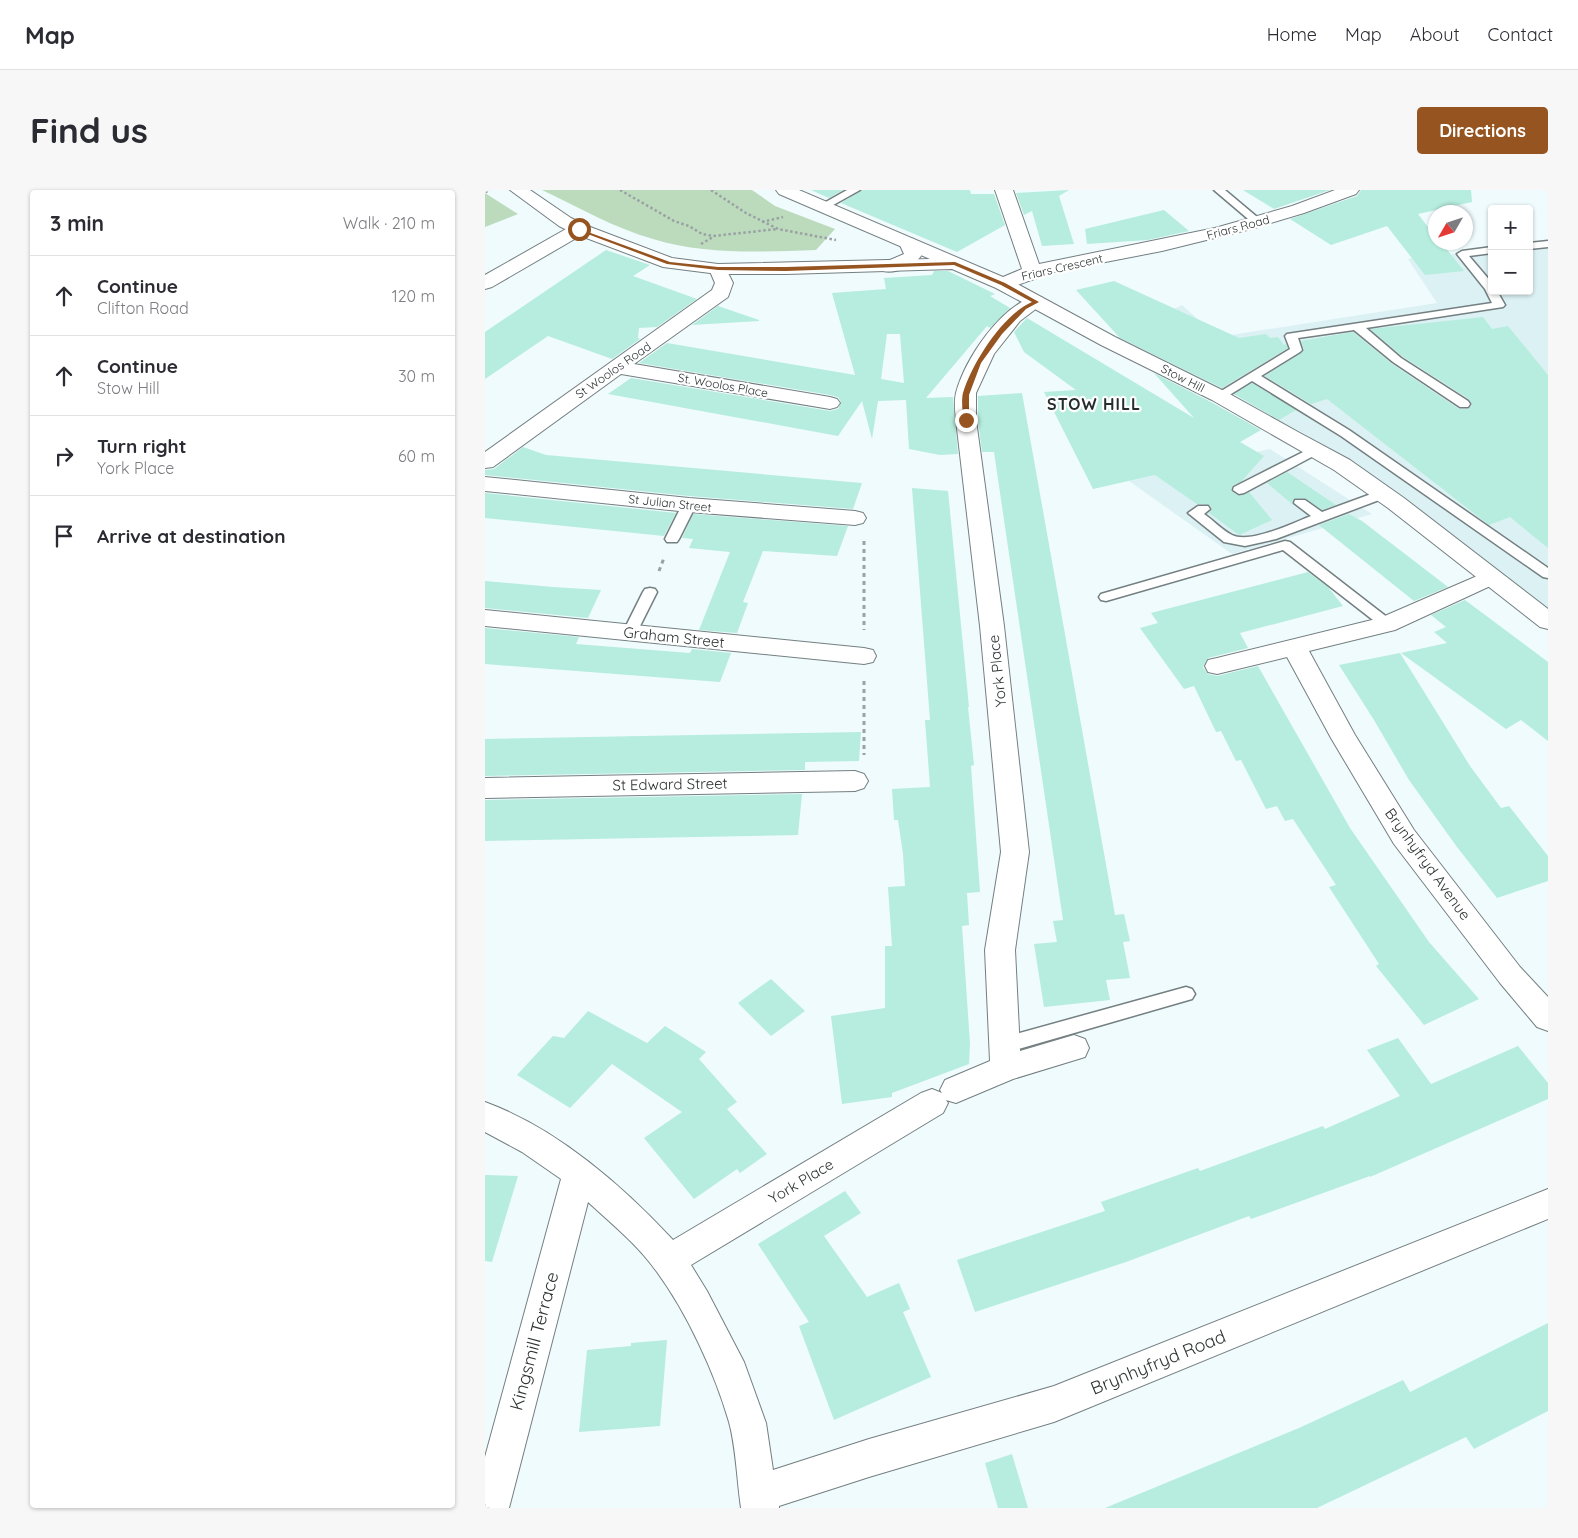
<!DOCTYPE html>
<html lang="en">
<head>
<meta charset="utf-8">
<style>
  :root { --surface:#fff; --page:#f7f7f7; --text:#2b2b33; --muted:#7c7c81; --line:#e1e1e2; --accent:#955420 }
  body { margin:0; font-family:Quicksand,sans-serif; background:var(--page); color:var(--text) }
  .controls { position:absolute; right:15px; top:15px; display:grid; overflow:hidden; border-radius:5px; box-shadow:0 1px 4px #0004 }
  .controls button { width:45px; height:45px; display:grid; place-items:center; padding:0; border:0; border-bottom:1px solid var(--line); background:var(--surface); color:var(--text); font:25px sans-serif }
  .compass { position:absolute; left:943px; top:15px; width:45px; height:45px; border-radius:50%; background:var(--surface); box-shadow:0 1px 4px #0004; rotate:231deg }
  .stop { position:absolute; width:15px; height:15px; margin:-11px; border:4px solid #955420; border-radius:50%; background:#fff }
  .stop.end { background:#955420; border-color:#fff; box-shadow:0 1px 5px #0008 }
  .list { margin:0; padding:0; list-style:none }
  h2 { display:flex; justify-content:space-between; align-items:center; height:65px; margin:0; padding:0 20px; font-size:21px }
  h2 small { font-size:16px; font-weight:400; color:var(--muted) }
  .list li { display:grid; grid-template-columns:32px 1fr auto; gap:15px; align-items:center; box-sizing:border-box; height:80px; padding:0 20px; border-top:1px solid var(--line) }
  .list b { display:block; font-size:19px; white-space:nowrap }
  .list p { margin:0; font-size:16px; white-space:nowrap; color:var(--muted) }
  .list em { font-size:16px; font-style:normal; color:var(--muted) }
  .icon { flex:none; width:28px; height:28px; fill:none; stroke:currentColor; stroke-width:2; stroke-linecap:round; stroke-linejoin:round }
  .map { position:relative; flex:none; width:1063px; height:1318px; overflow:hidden; border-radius:5px }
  header { display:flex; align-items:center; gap:30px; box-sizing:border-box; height:70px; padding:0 25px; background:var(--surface); border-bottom:1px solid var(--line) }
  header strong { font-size:24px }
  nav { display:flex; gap:28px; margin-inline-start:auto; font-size:18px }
  .intro { display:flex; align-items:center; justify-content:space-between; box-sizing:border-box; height:120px; padding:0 30px }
  h1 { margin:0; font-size:35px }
  .button { padding:12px 22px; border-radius:5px; background:var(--accent); color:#fff; font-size:18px; font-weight:700 }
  main { display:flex; gap:30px; padding:0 30px }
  aside { flex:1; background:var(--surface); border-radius:5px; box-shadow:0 1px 4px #0004 }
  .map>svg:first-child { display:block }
  .built { fill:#dcf1f4 }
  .green { fill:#bcdbbd }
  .building { fill:#b6edde; fill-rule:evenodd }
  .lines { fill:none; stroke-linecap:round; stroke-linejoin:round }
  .service-casing { stroke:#747f81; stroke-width:3 }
  .minor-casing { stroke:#747f81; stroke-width:2 }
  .tertiary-casing { stroke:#747f81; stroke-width:2 }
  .path-far1 { stroke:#99a1a3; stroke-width:2.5; stroke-dasharray:2.5 2.5; stroke-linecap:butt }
  .path { stroke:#99a1a3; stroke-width:3; stroke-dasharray:4 4; stroke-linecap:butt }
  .service { fill:#fff; fill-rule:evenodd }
  .minor { fill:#fff; fill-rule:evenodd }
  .tertiary { fill:#fff; fill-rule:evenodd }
  .route { fill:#955420 }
  .labels { text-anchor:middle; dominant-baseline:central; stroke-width:4.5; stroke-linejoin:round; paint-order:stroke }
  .far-street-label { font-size:12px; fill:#2e3233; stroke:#fff }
  .street-label { font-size:15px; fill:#2e3233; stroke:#fff }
  .far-district-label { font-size:16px; font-weight:bold; letter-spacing:1px; fill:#252e2f; stroke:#fff }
  .near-street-label { font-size:18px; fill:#2e3233; stroke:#fff }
</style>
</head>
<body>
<header>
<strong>Map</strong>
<nav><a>Home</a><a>Map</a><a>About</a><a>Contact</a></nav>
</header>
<div class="intro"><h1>Find us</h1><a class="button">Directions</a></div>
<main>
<aside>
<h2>3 min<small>Walk · 210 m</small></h2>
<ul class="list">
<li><svg class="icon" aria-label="ahead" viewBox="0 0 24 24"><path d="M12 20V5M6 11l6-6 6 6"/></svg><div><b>Continue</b><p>Clifton Road</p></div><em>120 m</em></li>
<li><svg class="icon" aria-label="ahead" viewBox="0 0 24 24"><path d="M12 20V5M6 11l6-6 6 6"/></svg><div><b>Continue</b><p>Stow Hill</p></div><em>30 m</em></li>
<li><svg class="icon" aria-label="right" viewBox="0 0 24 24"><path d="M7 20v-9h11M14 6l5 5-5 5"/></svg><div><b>Turn right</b><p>York Place</p></div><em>60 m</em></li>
<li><svg class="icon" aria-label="arrive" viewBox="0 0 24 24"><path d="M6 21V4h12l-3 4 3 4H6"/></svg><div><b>Arrive at destination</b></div></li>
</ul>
</aside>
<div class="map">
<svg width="1063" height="1318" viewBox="0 0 1063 1318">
  <rect width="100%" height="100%" fill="#effbfd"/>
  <g class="built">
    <path d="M 1063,54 L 1063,431 L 911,313 L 623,151 L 697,115 L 733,147 L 952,113 L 923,69 L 927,68 L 1007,60 L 1007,101 L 1044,101 L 1044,56 Z"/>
    <path d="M 785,259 L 887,324 L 747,364 L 644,291 Z"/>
  </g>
  <g class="green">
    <path d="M 57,0 L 267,0 L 290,16 L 350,39 L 331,60 C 277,62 220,65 168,49 C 129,38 93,17 57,0 Z"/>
    <path d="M 0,3 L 33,24 L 0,37 Z"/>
  </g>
  <g class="building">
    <path d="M 326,0 L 358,0 L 344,8 Z"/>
    <path d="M 377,0 L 485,0 L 486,4 L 509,4 L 520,35 L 472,62 L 356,13 Z"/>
    <path d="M 584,0 L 574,6 L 589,54 L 557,56 L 547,21 L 539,25 L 531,3 Z"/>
    <path d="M 758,0 L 845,0 L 789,19 Z"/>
    <path d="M 876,0 L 986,0 L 987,12 L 933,24 L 950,46 L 950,52 L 956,52 L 979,81 L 940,85 L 902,36 L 846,55 L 805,29 L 872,6 Z"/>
    <path d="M 679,20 L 704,41 L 663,50 L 602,54 L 600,39 Z"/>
    <path d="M 121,60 L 165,75 L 148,86 L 212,109 L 172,137 L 154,138 L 153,148 L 155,149 L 127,169 L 63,146 L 0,189 L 0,142 Z"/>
    <path d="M 449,81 L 463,81 L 510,104 L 505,106 L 525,118 L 505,138 L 502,136 L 441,208 L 468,207 L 473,264 L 455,265 L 424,259 L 421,210 L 393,211 L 387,249 L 377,211 L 353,246 L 123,204 L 146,188 L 345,221 L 353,219 L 356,212 L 353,207 L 345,205 L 154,173 L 182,153 L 370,185 L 347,103 L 401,99 L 399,88 L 447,85 ZM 402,144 L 415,144 L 419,193 L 396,189 Z"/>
    <path d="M 629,91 L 754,148 L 781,144 L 785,148 L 793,147 L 799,155 L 801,154 L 803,158 L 737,198 L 635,148 L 591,100 Z"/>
    <path d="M 233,116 L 274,130 L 274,131 L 207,135 Z"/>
    <path d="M 998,127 L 1007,139 L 1023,136 L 1063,185 L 1063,358 L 1025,327 L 1004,335 L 842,209 L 826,214 L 780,186 L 816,163 L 819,159 L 816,151 L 868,142 L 907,174 L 974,219 L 983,219 L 987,215 L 984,209 L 917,166 L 885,139 Z"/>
    <path d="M 542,128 L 709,228 L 669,183 L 726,212 L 776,240 L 755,252 L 779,266 L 756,292 L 748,295 L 746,301 L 754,306 L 764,302 L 787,330 L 754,345 L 724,323 L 727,319 L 725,315 L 712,314 L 670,285 L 608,299 L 559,202 L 591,200 L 539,162 L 529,142 Z"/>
    <path d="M 767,193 L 811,220 L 794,230 L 749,204 Z"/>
    <path d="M 537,203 L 630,725 L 639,724 L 645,751 L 638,752 L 645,788 L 621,790 L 625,810 L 559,817 L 549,754 L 572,752 L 568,731 L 578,730 L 509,262 L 497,262 L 493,230 L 493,206 Z"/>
    <path d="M 38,257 L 61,265 L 377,293 L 368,319 L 204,306 L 0,285 L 0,280 L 9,279 Z"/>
    <path d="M 802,282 L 851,315 L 837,320 L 820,308 L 809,308 L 807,314 L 782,293 Z"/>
    <path d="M 427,298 L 463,301 L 484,517 L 483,517 L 489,575 L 486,576 L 495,702 L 482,703 L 484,735 L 477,736 L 485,854 L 484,874 L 407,903 L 407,907 L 357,914 L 346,826 L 400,818 L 400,756 L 407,756 L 403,697 L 420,696 L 418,664 L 413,630 L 409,630 L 407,599 L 445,597 L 440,530 L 445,530 Z"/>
    <path d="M 0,303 L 191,323 L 179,346 L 0,328 Z"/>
    <path d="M 208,324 L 363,336 L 352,366 L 278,361 L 258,412 L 263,413 L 252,443 L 214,440 L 245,362 L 204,358 L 208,349 L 197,348 Z"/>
    <path d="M 864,324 L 877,331 L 963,397 L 929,411 L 834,335 Z"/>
    <path d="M 823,382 L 843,397 L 858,416 L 755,443 L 763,458 L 723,468 L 718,477 L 723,484 L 732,486 L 773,476 L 865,638 L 944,752 L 994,809 L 939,835 L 891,776 L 894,774 L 844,697 L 851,695 L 808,629 L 800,631 L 792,616 L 781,619 L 756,570 L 751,571 L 736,541 L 731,542 L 709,496 L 699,499 L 655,438 L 673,433 L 666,423 Z"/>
    <path d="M 0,391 L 68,397 L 116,400 L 103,428 L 0,418 Z"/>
    <path d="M 980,410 L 1063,472 L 1063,551 L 1036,530 L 1021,539 L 916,463 L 962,453 L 949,442 L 961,437 L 946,425 Z"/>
    <path d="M 0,438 L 94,447 L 91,454 L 205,463 L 207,459 L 246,463 L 235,492 L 0,474 Z"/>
    <path d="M 915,463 L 985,576 L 1016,618 L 1024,616 L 1063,666 L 1063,691 L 1012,708 L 972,657 L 924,590 L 889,530 L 854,475 Z"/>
    <path d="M 376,542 L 374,571 L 320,572 L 320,580 L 0,586 L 0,549 Z"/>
    <path d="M 317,604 L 313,645 L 0,651 L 0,610 Z"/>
    <path d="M 286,789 L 320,821 L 286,846 L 253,813 Z"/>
    <path d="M 103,821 L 162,853 L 180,836 L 221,862 L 214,869 L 252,912 L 242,919 L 282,964 L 255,983 L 252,979 L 209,1009 L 159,948 L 197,922 L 127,874 L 85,918 L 32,885 L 68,846 L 79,848 Z"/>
    <path d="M 913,848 L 946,894 L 1033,856 L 1063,893 L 1063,909 L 885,987 L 885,986 L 766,1029 L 764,1026 L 641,1072 L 490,1122 L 472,1070 L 620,1021 L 616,1012 L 713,978 L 715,981 L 838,936 L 840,939 L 915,906 L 882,860 Z"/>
    <path d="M 0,985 L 33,986 L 7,1072 L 0,1071 Z"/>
    <path d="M 360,1001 L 376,1023 L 339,1046 L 382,1107 L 414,1093 L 425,1119 L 418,1122 L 446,1187 L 349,1230 L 314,1136 L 324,1132 L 273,1054 Z"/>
    <path d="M 1063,1133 L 1063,1221 L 989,1259 L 981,1247 L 832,1318 L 620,1318 L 814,1238 L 918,1190 L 925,1202 Z"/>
    <path d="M 182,1150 L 175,1236 L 94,1242 L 102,1160 L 146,1156 L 146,1153 Z"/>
    <path d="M 527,1264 L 543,1318 L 513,1318 L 500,1273 Z"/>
  </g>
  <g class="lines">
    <g class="service-casing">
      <g id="service">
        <path d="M 362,0 L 375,0 L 341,19 L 337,20 L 332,17 Z"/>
        <path d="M 729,0 L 740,0 L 778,32 L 777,34 L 769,34 Z"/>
        <path d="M 1063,51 L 1063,57 L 1044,59 L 1044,53 Z"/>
        <path d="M 1007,57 L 1007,63 L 984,66 L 1007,93 L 1007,101 L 1012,101 L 1020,115 L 1018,117 L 881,138 L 916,168 L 983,211 L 985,214 L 983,217 L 975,217 L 908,172 L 869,140 L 813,148 L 817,160 L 815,162 L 776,186 L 864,240 L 1063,378 L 1063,388 L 1058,387 L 856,246 L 767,191 L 738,209 L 734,210 L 728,206 L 805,159 L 800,146 L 802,144 L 1007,113 L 1000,99 L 972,64 L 977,61 Z"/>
        <path d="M 830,256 L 836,260 L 834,263 L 759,303 L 754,304 L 748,300 L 749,297 Z"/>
        <path d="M 897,300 L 902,301 L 903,304 L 902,307 L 791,349 L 760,356 L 739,352 L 703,323 L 713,316 L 723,316 L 725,319 L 719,324 C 728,330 737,340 747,345 C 765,354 808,333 826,326 L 809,313 L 810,310 L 820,310 L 837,322 Z"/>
        <path d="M 204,311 L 211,315 L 194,349 L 192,352 L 182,352 L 180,349 L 197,315 Z"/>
        <path d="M 800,351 L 805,352 L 907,431 L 909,434 L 907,437 L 897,437 L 798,360 L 621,411 L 616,410 L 614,407 L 616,404 Z"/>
        <path d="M 165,398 L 170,399 L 172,402 L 152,442 L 150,445 L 140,445 L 138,442 L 158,402 L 160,399 Z"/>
        <path d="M 701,797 L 707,799 L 710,804 L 707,809 L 520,863 L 514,860 L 511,855 L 514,850 L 520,847 Z"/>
      </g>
    </g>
    <g class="minor-casing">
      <g id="minor">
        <path d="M 510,0 L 528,0 L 554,74 L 730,38 L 807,16 L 850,0 L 874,0 L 871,4 L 819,23 L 766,39 L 677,61 L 569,82 L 518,100 L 511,98 L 509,94 L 511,90 L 537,79 Z"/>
        <path d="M 94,34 L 100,35 L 103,39 L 100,43 L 7,97 L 0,99 L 0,85 L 88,35 Z"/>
        <path d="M 423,48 L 429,49 L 438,62 C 433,75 411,84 398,81 L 395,77 L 398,73 L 419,64 L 414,53 L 417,49 Z"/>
        <path d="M 233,74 L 239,75 L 248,93 L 243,107 L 149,174 L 345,207 L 352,209 L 355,213 L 352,217 L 345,219 L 136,184 L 8,277 L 0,278 L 0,262 L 227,100 L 230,93 L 224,79 L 227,75 Z"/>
        <path d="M 551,106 L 558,108 L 560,112 L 535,131 L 509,164 L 491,203 L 491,230 L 519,436 L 544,662 L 530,760 L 535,861 L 589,845 L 600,849 L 604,858 L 600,867 L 528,889 L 471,913 L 461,910 L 463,913 L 458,923 L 206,1075 L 222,1101 L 259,1172 L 281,1233 L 288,1280 L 384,1249 L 569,1196 L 1063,999 L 1063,1029 L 569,1232 L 384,1287 L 294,1316 L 294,1318 L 256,1318 C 252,1291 251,1257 244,1232 C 230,1183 202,1123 172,1082 C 153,1055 127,1034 103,1012 L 24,1318 L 0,1318 L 0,1267 L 76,989 L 37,962 L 0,942 L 0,912 C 71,938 137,995 188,1050 L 436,903 L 447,899 L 457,903 L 455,900 L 460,890 L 505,871 L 500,760 L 516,662 L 495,436 L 471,230 C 470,221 469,211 471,203 C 480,169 516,115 551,106 Z"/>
        <path d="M 0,287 L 204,308 L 370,321 L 378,323 L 381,328 L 378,333 L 370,335 L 204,322 L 0,301 Z"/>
        <path d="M 1006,380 L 1014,382 L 1018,387 L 1014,392 L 910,440 L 824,461 L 870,545 L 929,640 L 1035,777 L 1063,807 L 1063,841 L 1052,837 L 1015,793 L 909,654 L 846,548 L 802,467 L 732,484 L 723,482 L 720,476 L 723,470 L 732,468 L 895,428 Z"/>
        <path d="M 0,420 L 379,458 L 388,460 L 391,466 L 388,472 L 379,474 L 0,436 Z"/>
        <path d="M 370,581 L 379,584 L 383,591 L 379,598 L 370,601 L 0,608 L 0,588 Z"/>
      </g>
    </g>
    <g class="tertiary-casing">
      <path id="tertiary" d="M 25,0 L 45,0 L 86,28 L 100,35 L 187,68 L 233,74 L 445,69 L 294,4 L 291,0 L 314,0 L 525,90 L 630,147 L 741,202 L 813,242 L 865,270 L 919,308 L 1063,419 L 1063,439 L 1055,437 L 903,318 L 849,280 L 727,210 L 616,155 L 511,98 L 467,79 L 301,84 L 233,84 L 178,77 L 88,43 L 74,36 Z"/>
    </g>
    <g class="path-far1">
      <path d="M 135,0 L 189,31 L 204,36 L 217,44 L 228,46 L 293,39"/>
      <path d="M 226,0 L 261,23 L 293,39 L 351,50"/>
      <path d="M 0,2 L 5,1"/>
      <path d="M 277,32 L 298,27"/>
      <path d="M 216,54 L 228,47"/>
    </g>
    <g class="path">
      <path d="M 379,351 L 379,440"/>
      <path d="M 174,381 L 179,368"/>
      <path d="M 379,491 L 379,565"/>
    </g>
    <use href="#service" class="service"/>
    <use href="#minor" class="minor"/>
    <use href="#tertiary" class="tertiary"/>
  </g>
  <path class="route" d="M 92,38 L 185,72 L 233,77 L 301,77 L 470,72 L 520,93 L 554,112 L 541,119 L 517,144 L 496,173 L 484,205 L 484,230 L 481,232 L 478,230 C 478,222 476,211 478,203 C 487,173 518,124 547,112 L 516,95 L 469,75 L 301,81 L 233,80 L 182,74 L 92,40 Z"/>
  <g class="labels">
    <g class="far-street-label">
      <text transform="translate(753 37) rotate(-15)">Friars Road</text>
      <text transform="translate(577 77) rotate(-13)">Friars Crescent</text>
      <text transform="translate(128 180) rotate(-35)">St Woolos Road</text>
      <text transform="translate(698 188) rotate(27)">Stow Hill</text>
      <text transform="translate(238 195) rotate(10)">St. Woolos Place</text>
      <text transform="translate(185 313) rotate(6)">St Julian Street</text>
    </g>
    <g class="street-label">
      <text transform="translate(189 447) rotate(6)">Graham Street</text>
      <text transform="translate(512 481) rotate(-96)">York Place</text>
      <text transform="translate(185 594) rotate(-1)">St Edward Street</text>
      <text transform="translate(943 674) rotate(54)">Brynhyfryd Avenue</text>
      <text transform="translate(316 991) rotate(-31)">York Place</text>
    </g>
    <g class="far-district-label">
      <text x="609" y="214">STOW HILL</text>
    </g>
    <g class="near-street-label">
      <text transform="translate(49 1151) rotate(-75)">Kingsmill Terrace</text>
      <text transform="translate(673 1172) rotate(-22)">Brynhyfryd Road</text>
    </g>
  </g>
</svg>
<div class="controls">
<button>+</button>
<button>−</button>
</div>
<svg class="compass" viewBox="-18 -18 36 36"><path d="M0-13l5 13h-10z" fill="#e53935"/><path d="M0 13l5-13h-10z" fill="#7c7c81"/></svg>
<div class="stop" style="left:94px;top:39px"></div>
<div class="stop end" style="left:481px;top:230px"></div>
</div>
</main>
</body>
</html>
